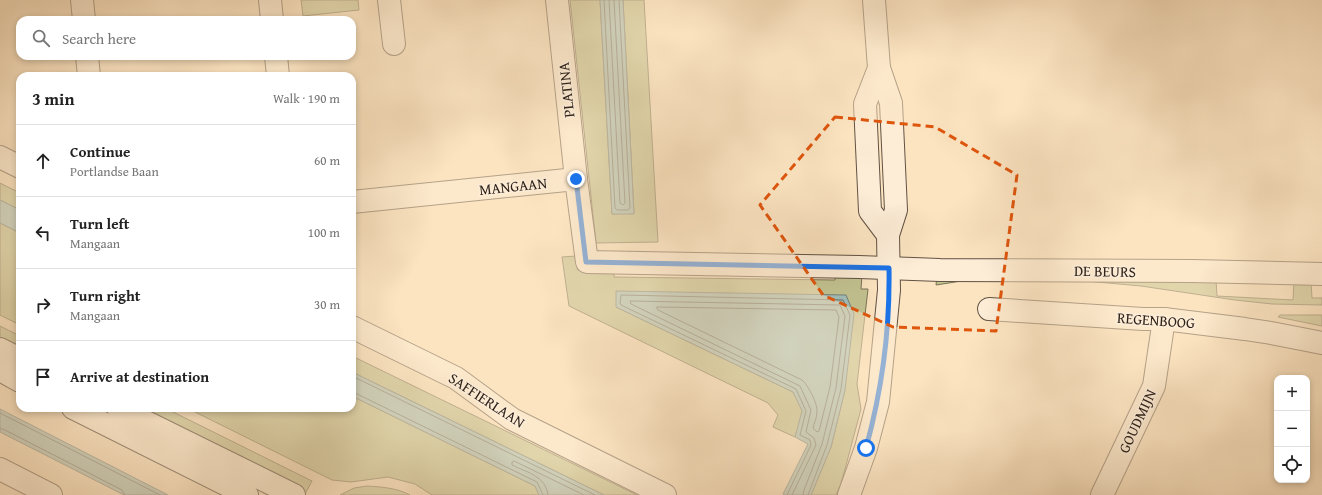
<!DOCTYPE html>
<html lang="en">
<head>
<meta charset="utf-8">
<style>
  :root { --surface:#fff; --page:#f2f2f2; --text:#222; --muted:#767676; --line:#e0e0e0 }
  body { margin:0; font-family:"Gentium Book Plus",serif; background:var(--page); color:var(--text) }
  .controls { position:absolute; right:12px; bottom:12px; display:grid; overflow:hidden; border-radius:8px; box-shadow:0 2px 6px #0003 }
  .controls button { width:36px; height:36px; display:grid; place-items:center; padding:0; border:0; border-bottom:1px solid var(--line); background:var(--surface); color:var(--text); font:20px sans-serif }
  .stop { position:absolute; width:12px; height:12px; margin:-9px; border:3px solid #1a73e8; border-radius:50%; background:#fff }
  .stop.end { background:#1a73e8; border-color:#fff; box-shadow:0 1px 4px #0008 }
  .list { margin:0; padding:0; list-style:none }
  h2 { display:flex; justify-content:space-between; align-items:center; height:52px; margin:0; padding:0 16px; font-size:17px }
  h2 small { font-size:13px; font-weight:400; color:var(--muted) }
  .list li { display:grid; grid-template-columns:26px 1fr auto; gap:12px; align-items:center; box-sizing:border-box; height:72px; padding:0 16px; border-top:1px solid var(--line) }
  .list b { display:block; font-size:15px; white-space:nowrap }
  .list p { margin:0; font-size:13px; white-space:nowrap; color:var(--muted) }
  .list em { font-size:13px; font-style:normal; color:var(--muted) }
  .icon { flex:none; width:22px; height:22px; fill:none; stroke:currentColor; stroke-width:2; stroke-linecap:round; stroke-linejoin:round }
  .map { position:relative; flex:none; width:1322px; height:495px; overflow:hidden }
  .search { position:absolute; background:var(--surface); box-shadow:0 2px 6px #0003; left:16px; top:16px; width:340px; height:44px; display:flex; align-items:center; gap:10px; box-sizing:border-box; padding:0 14px; border-radius:12px; color:var(--muted); font-size:15px }
  .panel { position:absolute; background:var(--surface); box-shadow:0 2px 6px #0003; left:16px; top:72px; width:340px; height:340px; border-radius:12px }
  .map>svg:first-child { display:block }
  .green { fill:#c2c391; stroke:#787256 }
  .water { fill:#a0beb9; stroke:#728079 }
  .lines { fill:none; stroke-linecap:round; stroke-linejoin:round }
  .shore { stroke:#66706a; stroke-width:1 }
  .minor-casing { stroke:#615244; stroke-width:24 }
  .tertiary-casing { stroke:#615244; stroke-width:24 }
  .secondary-casing { stroke:#2d221a; stroke-width:24 }
  .minor { stroke:#fdedd7; stroke-width:22 }
  .tertiary { stroke:#fdedd7; stroke-width:22 }
  .secondary { stroke:#fdedd7; stroke-width:22 }
  .route { stroke:#1a73e8; stroke-width:5 }
  .marked { fill:none; stroke:#df560d; stroke-width:3; stroke-dasharray:8 5; stroke-linejoin:round }
  .labels { text-anchor:middle; dominant-baseline:central; stroke-width:3.5; stroke-linejoin:round; paint-order:stroke }
  .street-label { font-size:15px; fill:#2d221a; stroke:#fdedd7 }
</style>
</head>
<body>
<div class="map">
<svg width="1322" height="495" viewBox="0 0 1322 495">
  <rect width="100%" height="100%" fill="#fce4c1"/>
  <filter id="stains"><feTurbulence type="fractalNoise" baseFrequency=".005" numOctaves="4"/><feColorMatrix values="0 0 0 0 .2 0 0 0 0 .09 0 0 0 0 .02 0 0 0 .5 -.17"/></filter>
  <radialGradient id="worn" r=".72"><stop offset=".6" stop-color="#630" stop-opacity="0"/><stop offset="1" stop-color="#630" stop-opacity=".3"/></radialGradient>
  <g class="green">
    <path d="M 301,0 L 358,0 L 359,10 L 303,16 Z"/>
    <path d="M 570,0 L 600,0 L 612,214 L 634,213 L 623,0 L 644,0 L 658,242 L 596,243 Z"/>
    <path d="M 0,183 L 20,193 L 20,210 L 0,200 Z"/>
    <path d="M 0,223 L 20,233 L 20,325 L 0,315 Z"/>
    <path d="M 576,256 L 578,270 L 614,270 L 614,277 L 835,280 L 835,274 L 862,275 L 861,289 L 868,289 L 857,384 L 861,409 L 841,484 L 836,495 L 811,495 L 831,447 L 845,390 L 616,307 L 793,392 L 803,411 L 795,437 L 773,427 L 778,415 L 768,403 L 569,306 L 562,257 Z"/>
    <path d="M 937,276 L 1216,280 L 1217,296 L 1293,300 L 1294,282 L 1311,282 L 1312,298 L 1322,298 L 1322,305 L 1272,304 L 1235,300 L 1141,286 L 1075,280 L 974,279 L 936,285 Z"/>
    <path d="M 1280,315 L 1322,315 L 1322,326 L 1278,317 Z"/>
    <path d="M 0,326 L 20,336 L 20,352 L 0,342 Z"/>
    <path d="M 352,356 L 637,495 L 604,495 L 352,372 Z"/>
    <path d="M 352,396 L 535,486 L 539,495 L 432,495 L 415,484 L 388,477 L 351,482 L 332,480 L 187,408 L 352,408 Z"/>
    <path d="M 133,408 L 165,408 L 312,481 L 305,494 Z"/>
    <path d="M 367,486 C 382,487 397,488 410,495 L 340,495 L 354,488 Z"/>
  </g>
  <g class="water">
    <path d="M 600,0 L 623,0 L 634,214 L 612,214 Z"/>
    <path d="M 0,200 L 20,210 L 20,233 L 0,223 Z"/>
    <path d="M 616,291 L 846,295 L 854,314 L 845,390 L 831,447 L 811,495 L 785,495 L 783,494 L 808,444 L 795,437 L 802,411 L 793,392 L 616,307 Z"/>
    <path d="M 352,372 L 604,495 L 539,495 L 535,486 L 352,396 Z"/>
    <path d="M 0,409 L 168,495 L 124,495 L 0,432 Z"/>
  </g>
  <g class="lines">
    <g class="shore">
      <path d="M 604,0 L 615,208 L 617,210 L 628,210 L 630,208 L 619,0"/>
      <path d="M 609,0 L 620,203 L 623,205 L 625,203 L 614,0"/>
      <path d="M 657,307 L 836,310 L 839,317 L 830,387 L 819,431 L 817,432 L 813,428 C 814,423 817,418 817,412 C 818,404 808,385 802,380 L 658,310 Z"/>
      <path d="M 352,376 L 595,495"/>
      <path d="M 352,393 L 355,393 L 537,482 L 543,495"/>
      <path d="M 0,413 L 160,495"/>
      <path d="M 0,429 L 3,429 L 122,490 L 125,495"/>
      <path d="M 548,495 C 546,476 526,472 512,465 L 512,462 L 514,461 L 584,495"/>
      <path d="M 787,495 L 811,445 L 810,440 L 800,435 L 806,411 L 796,389 L 621,305 L 620,303 L 621,295 L 843,300 L 850,315 L 841,389 L 827,445 L 808,495"/>
      <path d="M 792,495 L 816,445 L 814,438 L 806,432 L 811,410 L 800,386 L 631,304 L 630,301 L 840,305 L 845,316 L 836,388 L 822,444 L 804,490 L 803,495"/>
    </g>
    <g class="minor-casing">
      <g id="minor">
        <path d="M 82,0 L 84,20"/>
        <path d="M 270,0 L 272,20"/>
        <path d="M 389,0 L 394,44"/>
        <path d="M 557,0 L 576,179"/>
        <path d="M 87,56 L 89,76"/>
        <path d="M 276,56 L 278,76"/>
        <path d="M 0,157 L 20,167"/>
        <path d="M 352,202 L 576,179 L 587,262 L 859,267 L 940,270 L 1192,271 L 1322,274"/>
        <path d="M 989,309 L 1143,319 L 1164,319 L 1245,329 L 1271,333 L 1322,343"/>
        <path d="M 352,327 L 456,378 L 512,419 L 665,495"/>
        <path d="M 0,469 L 51,495"/>
        <path d="M 1102,495 L 1154,386 L 1164,319"/>
      </g>
    </g>
    <g class="tertiary-casing">
      <g id="tertiary">
        <path d="M 879,68 L 865,104 L 870,211 L 888,235"/>
        <path d="M 849,495 L 866,448 L 878,402 L 889,290 L 888,235 L 896,210 L 891,103 L 879,68 L 874,0"/>
      </g>
    </g>
    <g class="secondary-casing">
      <g id="secondary">
        <path d="M 0,349 L 20,359"/>
        <path d="M 0,370 L 20,381"/>
        <path d="M 73,408 L 247,495"/>
        <path d="M 118,408 L 294,495"/>
      </g>
    </g>
    <use href="#minor" class="minor"/>
    <use href="#tertiary" class="tertiary"/>
    <use href="#secondary" class="secondary"/>
  </g>
  <g class="lines">
    <path class="route" d="M 576,179 L 586,262 L 889,268 C 890,328 882,390 866,448"/>
  </g>
  <path d="M0 0H1322V495H0ZM 835,117 L 935,127 L 1017,175 L 996,331 L 893,327 L 823,295 L 760,205 Z" fill="#fce4c1" fill-opacity=".55" fill-rule="evenodd"/>
  <path class="marked" d="M 835,117 L 935,127 L 1017,175 L 996,331 L 893,327 L 823,295 L 760,205 Z"/>
  <g class="labels">
    <g class="street-label">
      <text transform="translate(566 90) rotate(-96)">PLATINA</text>
      <text transform="translate(513 186) rotate(-6)">MANGAAN</text>
      <text transform="translate(1105 271) rotate(1)">DE BEURS</text>
      <text transform="translate(1156 320) rotate(4)">REGENBOOG</text>
      <text transform="translate(487 400) rotate(33)">SAFFIERLAAN</text>
      <text transform="translate(1137 421) rotate(-65)">GOUDMIJN</text>
    </g>
  </g>
  <rect width="100%" height="100%" filter="url(#stains)"/>
  <rect width="100%" height="100%" fill="url(#worn)"/>
</svg>
<div class="controls">
<button>+</button>
<button>−</button>
<button><svg class="icon" aria-label="locate" viewBox="0 0 24 24"><circle cx="12" cy="12" r="6"/><path d="M12 2v4M12 18v4M2 12h4M18 12h4"/></svg></button>
</div>
<div class="stop" style="left:866px;top:448px"></div>
<div class="stop end" style="left:576px;top:179px"></div>
<div class="search"><svg class="icon" aria-label="search" viewBox="0 0 24 24"><circle cx="10" cy="10" r="6"/><path d="M15 15l6 6"/></svg>Search here</div>
<section class="panel">
<h2>3 min<small>Walk · 190 m</small></h2>
<ul class="list">
<li><svg class="icon" aria-label="ahead" viewBox="0 0 24 24"><path d="M12 20V5M6 11l6-6 6 6"/></svg><div><b>Continue</b><p>Portlandse Baan</p></div><em>60 m</em></li>
<li><svg class="icon" aria-label="left" viewBox="0 0 24 24"><path d="M17 20v-9H6M10 6l-5 5 5 5"/></svg><div><b>Turn left</b><p>Mangaan</p></div><em>100 m</em></li>
<li><svg class="icon" aria-label="right" viewBox="0 0 24 24"><path d="M7 20v-9h11M14 6l5 5-5 5"/></svg><div><b>Turn right</b><p>Mangaan</p></div><em>30 m</em></li>
<li><svg class="icon" aria-label="arrive" viewBox="0 0 24 24"><path d="M6 21V4h12l-3 4 3 4H6"/></svg><div><b>Arrive at destination</b></div></li>
</ul>
</section>
</div>
</body>
</html>
